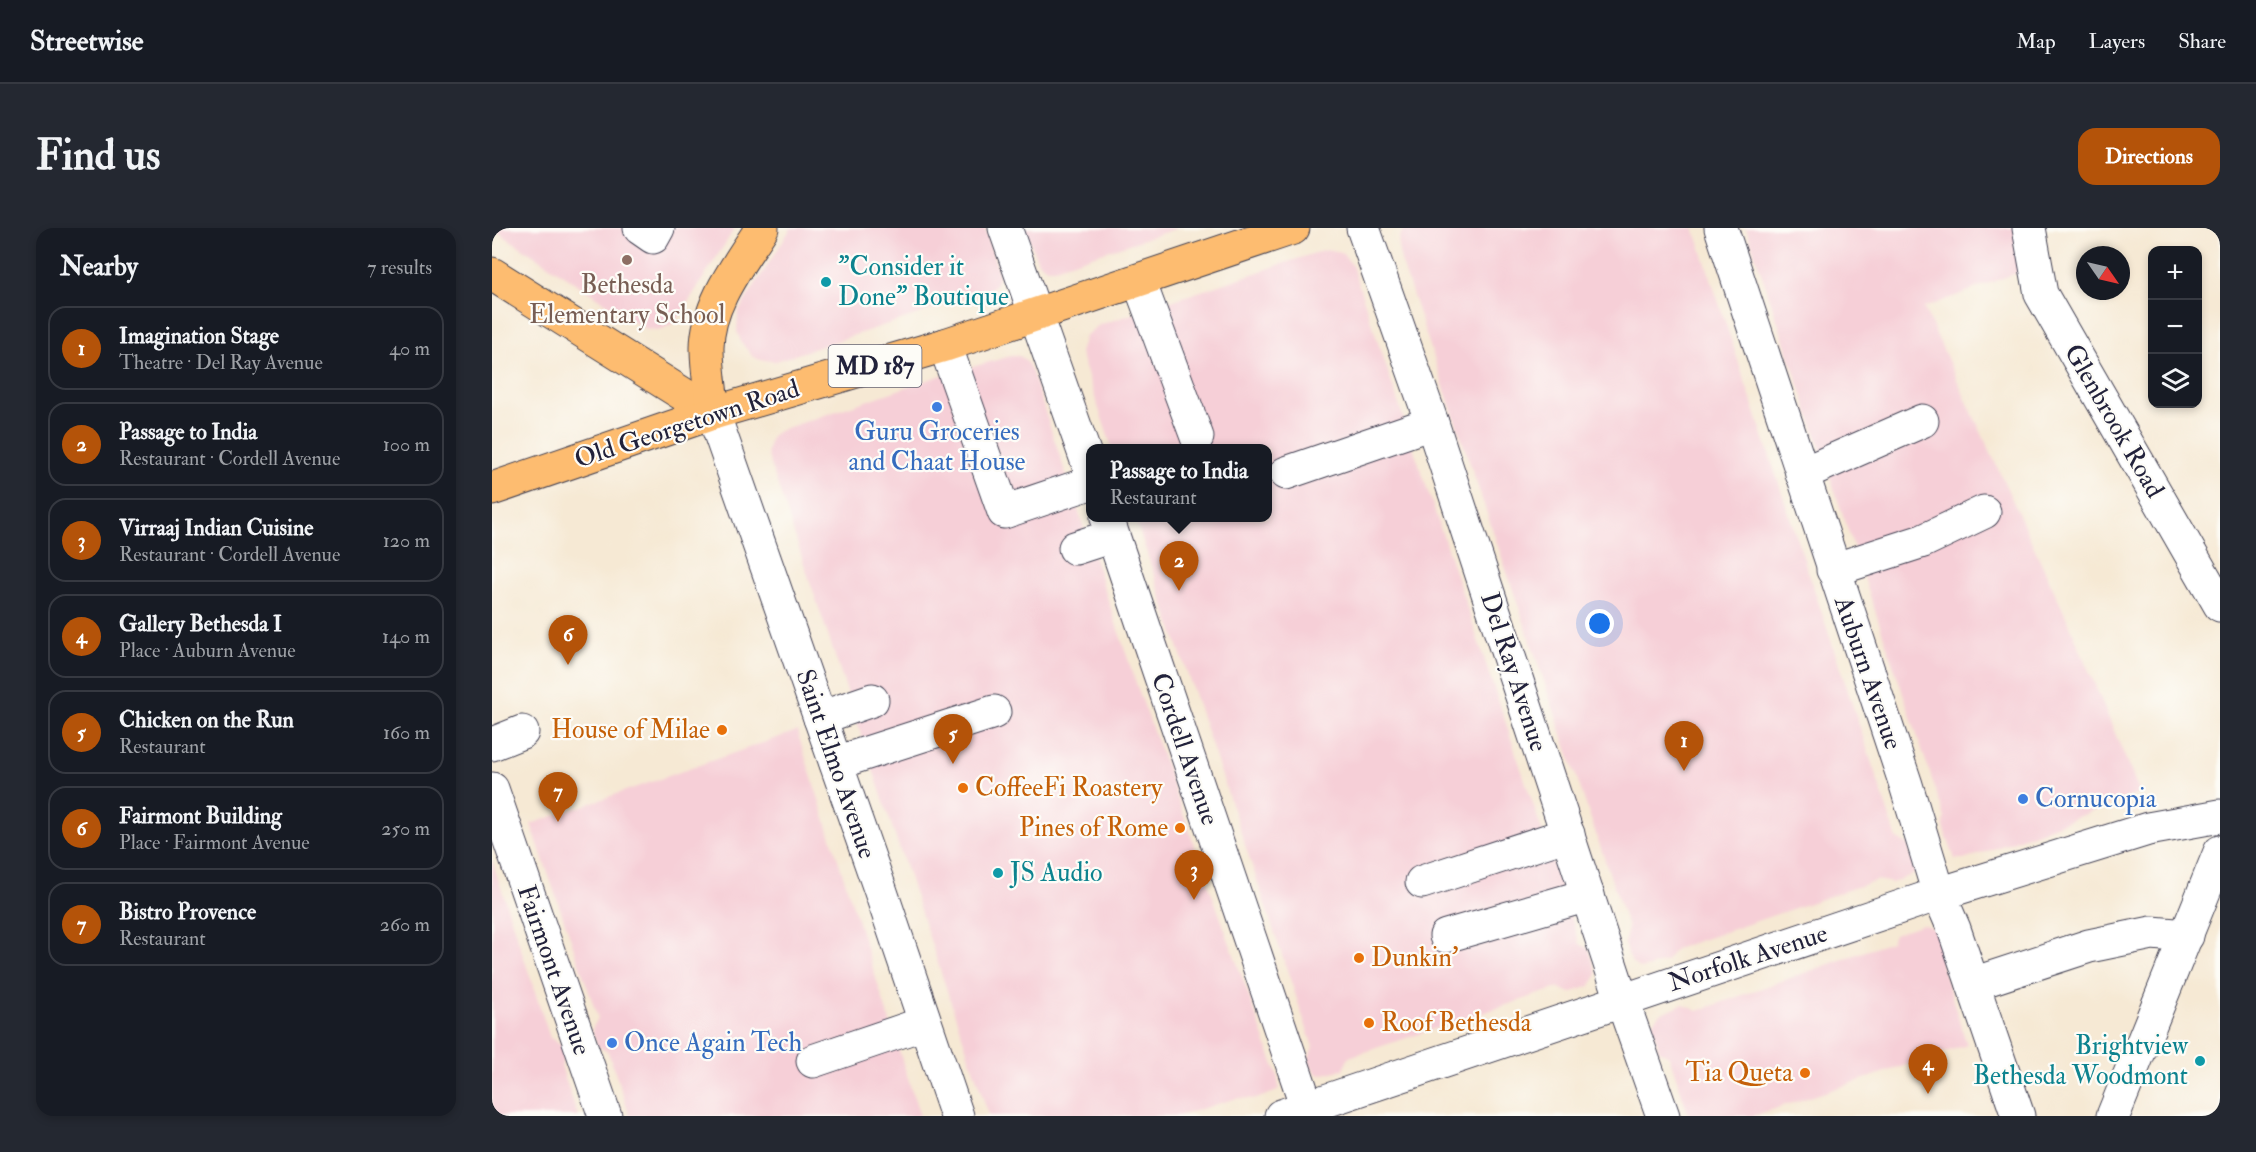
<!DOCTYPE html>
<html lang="en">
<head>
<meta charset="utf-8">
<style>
  :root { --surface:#171b24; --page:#242831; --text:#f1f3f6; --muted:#9ea1a6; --line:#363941; --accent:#b45309 }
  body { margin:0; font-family:"IM FELL Double Pica",serif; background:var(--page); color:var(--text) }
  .controls { position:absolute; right:18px; top:18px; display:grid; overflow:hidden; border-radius:12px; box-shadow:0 3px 9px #0003 }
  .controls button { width:54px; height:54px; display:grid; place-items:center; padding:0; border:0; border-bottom:2px solid var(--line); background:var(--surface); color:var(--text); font:30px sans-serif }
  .compass { position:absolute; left:1584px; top:18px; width:54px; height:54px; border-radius:50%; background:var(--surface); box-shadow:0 3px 9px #0003; rotate:124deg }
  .you { position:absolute; left:1108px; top:396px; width:21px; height:21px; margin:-15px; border:4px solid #fff; border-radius:50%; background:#1a73e8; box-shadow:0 0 0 9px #1a73e833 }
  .badge { display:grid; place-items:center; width:39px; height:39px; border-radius:50%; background:var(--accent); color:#fff; font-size:20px; font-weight:700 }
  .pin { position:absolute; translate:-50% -50px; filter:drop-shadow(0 2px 3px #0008) }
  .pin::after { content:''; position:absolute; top:32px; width:21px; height:18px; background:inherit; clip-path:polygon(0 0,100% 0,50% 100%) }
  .popup { position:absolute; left:594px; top:216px; width:186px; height:78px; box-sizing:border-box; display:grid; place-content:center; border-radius:12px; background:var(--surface); filter:drop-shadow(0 2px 4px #0005); font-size:20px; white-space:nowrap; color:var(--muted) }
  .popup b { font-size:22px; color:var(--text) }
  .popup::after { content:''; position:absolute; left:50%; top:100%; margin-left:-12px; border:12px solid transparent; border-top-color:var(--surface) }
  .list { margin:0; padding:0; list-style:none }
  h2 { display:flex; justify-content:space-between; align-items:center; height:78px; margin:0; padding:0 24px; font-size:26px }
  h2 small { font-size:20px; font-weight:400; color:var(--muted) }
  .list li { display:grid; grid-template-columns:39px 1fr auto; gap:18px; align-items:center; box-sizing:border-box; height:84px; margin:0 12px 12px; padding:0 12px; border:2px solid var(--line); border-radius:18px }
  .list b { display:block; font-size:22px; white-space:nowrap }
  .list p { margin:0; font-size:20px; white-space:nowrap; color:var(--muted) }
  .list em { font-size:20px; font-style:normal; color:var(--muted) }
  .icon { flex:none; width:33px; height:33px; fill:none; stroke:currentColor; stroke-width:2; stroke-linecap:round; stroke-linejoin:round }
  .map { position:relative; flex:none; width:1728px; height:888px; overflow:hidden; border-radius:18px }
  header { display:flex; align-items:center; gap:36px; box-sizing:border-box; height:84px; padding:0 30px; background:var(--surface); border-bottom:2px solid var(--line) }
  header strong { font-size:28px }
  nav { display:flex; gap:33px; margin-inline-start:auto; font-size:21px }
  .intro { display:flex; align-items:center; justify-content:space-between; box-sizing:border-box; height:144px; padding:0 36px }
  h1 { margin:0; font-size:42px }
  .button { padding:15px 27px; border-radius:18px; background:var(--accent); color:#fff; font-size:21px; font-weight:700 }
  main { display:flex; gap:36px; padding:0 36px }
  aside { flex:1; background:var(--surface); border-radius:18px; box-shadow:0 3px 9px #0003 }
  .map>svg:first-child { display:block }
  .built { fill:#f6cfd7 }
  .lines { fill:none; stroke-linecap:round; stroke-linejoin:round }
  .minor-casing { stroke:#424052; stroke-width:35 }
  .major-casing { stroke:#424052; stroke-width:35 }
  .minor { stroke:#fff; stroke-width:33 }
  .major { stroke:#fdbc6f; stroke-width:33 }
  .education-dot { fill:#8d6e63; stroke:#fdfcf7; stroke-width:2 }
  .culture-dot { fill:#0f9aa8; stroke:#fdfcf7; stroke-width:2 }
  .shop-dot { fill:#3f7fe0; stroke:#fdfcf7; stroke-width:2 }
  .food-dot { fill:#e8710a; stroke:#fdfcf7; stroke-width:2 }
  .labels { text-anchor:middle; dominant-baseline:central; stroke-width:4.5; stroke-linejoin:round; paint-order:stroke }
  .shield { fill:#fdfcf7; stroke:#646373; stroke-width:1.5 }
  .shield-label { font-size:24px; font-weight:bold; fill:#22223b }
  .culture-label { font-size:26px; fill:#0d838f; stroke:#fdfcf7; text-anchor:start }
  .education-label { font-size:26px; fill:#785e54; stroke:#fdfcf7 }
  .street-label { font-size:26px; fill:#22223b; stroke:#fdfcf7 }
  .shop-label { font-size:26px; fill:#366cbe; stroke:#fdfcf7; text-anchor:start }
  .food-label { font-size:26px; fill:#c56008; stroke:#fdfcf7; text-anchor:end }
</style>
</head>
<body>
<header>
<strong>Streetwise</strong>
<nav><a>Map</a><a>Layers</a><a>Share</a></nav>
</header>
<div class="intro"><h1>Find us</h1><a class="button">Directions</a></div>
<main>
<aside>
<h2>Nearby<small>7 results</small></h2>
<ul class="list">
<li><span class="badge">1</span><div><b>Imagination Stage</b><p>Theatre · Del Ray Avenue</p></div><em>40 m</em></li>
<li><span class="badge">2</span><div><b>Passage to India</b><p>Restaurant · Cordell Avenue</p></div><em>100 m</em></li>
<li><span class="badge">3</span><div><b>Virraaj Indian Cuisine</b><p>Restaurant · Cordell Avenue</p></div><em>120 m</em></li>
<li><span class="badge">4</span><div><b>Gallery Bethesda I</b><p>Place · Auburn Avenue</p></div><em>140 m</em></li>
<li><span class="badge">5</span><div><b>Chicken on the Run</b><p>Restaurant</p></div><em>160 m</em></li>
<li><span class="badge">6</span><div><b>Fairmont Building</b><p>Place · Fairmont Avenue</p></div><em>250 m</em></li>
<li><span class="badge">7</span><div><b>Bistro Provence</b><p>Restaurant</p></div><em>260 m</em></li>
</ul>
</aside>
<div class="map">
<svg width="1728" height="888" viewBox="0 0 1728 888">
  <rect width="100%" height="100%" fill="#fdfcf7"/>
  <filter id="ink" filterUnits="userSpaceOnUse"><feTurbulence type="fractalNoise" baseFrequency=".0167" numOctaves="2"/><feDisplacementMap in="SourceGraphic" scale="12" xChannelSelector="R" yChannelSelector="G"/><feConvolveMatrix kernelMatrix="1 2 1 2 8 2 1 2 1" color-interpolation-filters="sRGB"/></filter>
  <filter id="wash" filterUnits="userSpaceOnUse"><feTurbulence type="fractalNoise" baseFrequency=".008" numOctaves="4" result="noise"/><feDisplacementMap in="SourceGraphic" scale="24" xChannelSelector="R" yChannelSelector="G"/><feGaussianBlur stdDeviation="1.35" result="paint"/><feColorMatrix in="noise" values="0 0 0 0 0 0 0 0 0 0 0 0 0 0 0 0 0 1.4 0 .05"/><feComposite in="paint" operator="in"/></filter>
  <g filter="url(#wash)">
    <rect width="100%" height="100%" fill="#f6e9d4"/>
    <g class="built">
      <path d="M 0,0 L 243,0 L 188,87 L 179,97 L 168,102 L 155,101 L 142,94 Z"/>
      <path d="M 299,0 L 493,0 L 507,47 L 503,57 L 496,62 L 460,75 L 284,133 L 269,132 L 261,129 L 249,114 L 245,103 L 246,84 Z"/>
      <path d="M 533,0 L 686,0 L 563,40 L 555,40 L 546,34 Z"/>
      <path d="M 912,0 L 1202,0 L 1405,611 L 1416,617 L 1424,643 L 1422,646 L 1400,655 L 1385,652 L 1183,721 L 1174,733 L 1158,739 L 1148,741 L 1140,735 L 1132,716 L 1136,700 L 909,33 L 906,19 L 907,9 Z"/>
      <path d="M 1254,0 L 1530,0 L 1540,39 L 1432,80 L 1577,395 L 1648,565 L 1475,631 L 1463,631 L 1451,599 L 1453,590 Z"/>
      <path d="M 839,22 L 851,26 L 860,37 L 1088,716 L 1097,721 L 1105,745 L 1104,750 L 1098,758 L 1079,765 L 1066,760 L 857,829 L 851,841 L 829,847 L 824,845 L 818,836 L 817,829 L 821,819 L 643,290 L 776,290 L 776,220 L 620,220 L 588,125 L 593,108 L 607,97 L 829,23 Z"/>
      <path d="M 519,128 L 528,128 L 534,133 L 539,142 L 645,458 L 785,846 L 787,860 L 783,864 L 764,871 L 745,870 L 686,888 L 497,888 L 275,225 L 278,212 L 283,205 L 289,202 L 447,148 Z"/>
      <path d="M 305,503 L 428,888 L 138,888 L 116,824 L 105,818 L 100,801 L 106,790 L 39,596 Z"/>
      <path d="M 0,632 L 58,810 L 69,816 L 71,820 L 73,826 L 69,838 L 86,888 L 0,888 Z"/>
      <path d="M 1431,696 L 1444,702 L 1453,723 L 1449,735 L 1475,817 L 1261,888 L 1197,888 L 1177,828 L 1167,822 L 1160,795 L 1167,786 L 1191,776 L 1206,783 L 1399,714 L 1402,706 Z"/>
    </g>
  </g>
  <g filter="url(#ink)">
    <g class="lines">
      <g class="minor-casing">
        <g id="minor">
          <path d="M 148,0 L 161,9 L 166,0"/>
          <path d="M 513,0 L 598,241"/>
          <path d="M 871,0 L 940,195 L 1130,772 L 1171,888"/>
          <path d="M 1229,0 L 1414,557 L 1447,666 L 1462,701 L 1526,888"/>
          <path d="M 1537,0 L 1549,66 L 1728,377"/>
          <path d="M 647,53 L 705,209"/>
          <path d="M 453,117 L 512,284 L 598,255"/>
          <path d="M 221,185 L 388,661 L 465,888"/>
          <path d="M 794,245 L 940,195"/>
          <path d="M 1310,246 L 1430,193"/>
          <path d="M 615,290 L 818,888"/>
          <path d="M 583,320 L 620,308"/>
          <path d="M 1341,342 L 1431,313 L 1492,284"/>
          <path d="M 328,490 L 380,472"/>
          <path d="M 0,516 L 30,504"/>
          <path d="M 344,535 L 502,484"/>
          <path d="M 0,561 L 113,888"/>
          <path d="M 930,654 L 1076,606"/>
          <path d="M 954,708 L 1096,667"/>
          <path d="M 1481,756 L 1597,718 L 1660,705 L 1695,708"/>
          <path d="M 321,833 L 433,795"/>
          <path d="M 789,888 L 1447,666 L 1656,601 L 1728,588"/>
          <path d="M 1621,888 L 1728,624"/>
        </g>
      </g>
      <g class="major-casing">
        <g id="major">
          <path d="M 0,46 L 221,185"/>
          <path d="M 221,185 C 219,164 215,141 215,120 C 215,76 247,36 270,0"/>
          <path d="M 0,261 L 221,185 L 453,117 L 801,0"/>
        </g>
      </g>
      <use href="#minor" class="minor"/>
      <use href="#major" class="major"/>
    </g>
  </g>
  <circle class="education-dot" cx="135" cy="32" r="6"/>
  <g class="culture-dot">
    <circle cx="334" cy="54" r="6"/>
    <circle cx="506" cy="645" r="6"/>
    <circle cx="1708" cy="833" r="6"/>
  </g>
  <g class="shop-dot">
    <circle cx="445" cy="179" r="6"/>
    <circle cx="1531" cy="571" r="6"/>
    <circle cx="120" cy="815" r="6"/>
  </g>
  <g class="food-dot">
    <circle cx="230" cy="502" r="6"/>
    <circle cx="471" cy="560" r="6"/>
    <circle cx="688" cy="600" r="6"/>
    <circle cx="867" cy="730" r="6"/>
    <circle cx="877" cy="795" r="6"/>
    <circle cx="1313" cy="845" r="6"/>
  </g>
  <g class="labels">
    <rect class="shield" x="336.5" y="117" width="93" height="42" rx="4.5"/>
    <g class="shield-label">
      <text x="383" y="138">MD 187</text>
    </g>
    <g class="culture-label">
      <text x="346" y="39">"Consider it<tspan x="346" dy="30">Done" Boutique</tspan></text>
      <text x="518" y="645">JS Audio</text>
      <text x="1696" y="818" text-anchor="end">Brightview<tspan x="1696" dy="30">Bethesda Woodmont</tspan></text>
    </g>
    <g class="education-label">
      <text x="135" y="57">Bethesda<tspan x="135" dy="30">Elementary School</tspan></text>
    </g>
    <g class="street-label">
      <text transform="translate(1622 193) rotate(60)">Glenbrook Road</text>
      <text transform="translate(195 196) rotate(-18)">Old Georgetown Road</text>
      <text transform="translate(1022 444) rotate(72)">Del Ray Avenue</text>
      <text transform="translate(1376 445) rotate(71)">Auburn Avenue</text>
      <text transform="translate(693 521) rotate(71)">Cordell Avenue</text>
      <text transform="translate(344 536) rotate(71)">Saint Elmo Avenue</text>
      <text transform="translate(1256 730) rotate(-18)">Norfolk Avenue</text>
      <text transform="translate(62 742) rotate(71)">Fairmont Avenue</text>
    </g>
    <g class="shop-label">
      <text x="445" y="204" text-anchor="middle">Guru Groceries<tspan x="445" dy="30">and Chaat House</tspan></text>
      <text x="1543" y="571">Cornucopia</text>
      <text x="132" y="815">Once Again Tech</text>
    </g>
    <g class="food-label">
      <text x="218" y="502">House of Milae</text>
      <text x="483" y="560" text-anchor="start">CoffeeFi Roastery</text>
      <text x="676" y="600">Pines of Rome</text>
      <text x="879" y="730" text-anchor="start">Dunkin'</text>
      <text x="889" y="795" text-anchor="start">Roof Bethesda</text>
      <text x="1301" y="845">Tia Queta</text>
    </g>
  </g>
</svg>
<div class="controls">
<button>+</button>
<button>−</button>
<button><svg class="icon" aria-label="layers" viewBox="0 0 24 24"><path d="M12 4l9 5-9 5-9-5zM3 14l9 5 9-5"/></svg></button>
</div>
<svg class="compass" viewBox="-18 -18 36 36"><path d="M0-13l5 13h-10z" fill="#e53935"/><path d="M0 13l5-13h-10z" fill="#9ea1a6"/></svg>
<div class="you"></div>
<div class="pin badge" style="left:1192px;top:543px">1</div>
<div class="pin badge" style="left:687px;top:363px">2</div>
<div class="popup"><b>Passage to India</b>Restaurant</div>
<div class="pin badge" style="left:702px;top:672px">3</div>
<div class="pin badge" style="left:1436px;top:866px">4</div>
<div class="pin badge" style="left:461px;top:536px">5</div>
<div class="pin badge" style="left:76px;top:437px">6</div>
<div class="pin badge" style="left:66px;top:594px">7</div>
</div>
</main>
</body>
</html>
